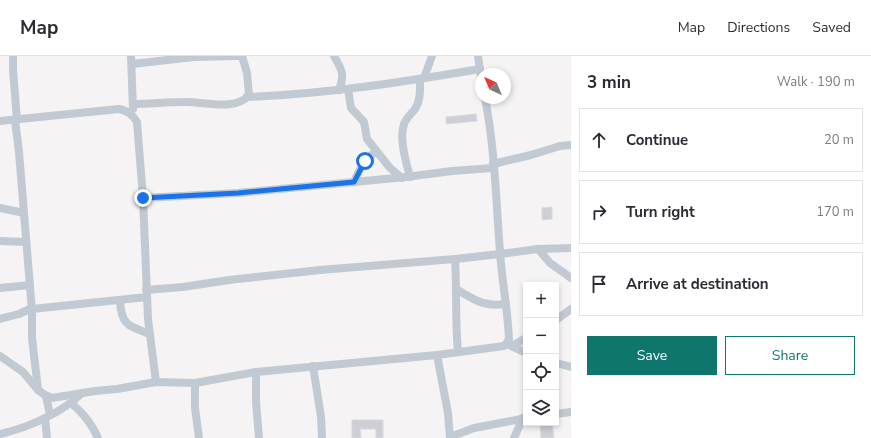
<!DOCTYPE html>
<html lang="en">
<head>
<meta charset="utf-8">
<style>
  :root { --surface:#fff; --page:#f7f7f7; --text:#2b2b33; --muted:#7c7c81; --line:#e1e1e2; --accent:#0f766e }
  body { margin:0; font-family:"Nunito Sans",sans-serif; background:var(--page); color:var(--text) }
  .controls { position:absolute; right:12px; bottom:12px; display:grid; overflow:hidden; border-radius:0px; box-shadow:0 2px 6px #0003 }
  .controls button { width:36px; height:36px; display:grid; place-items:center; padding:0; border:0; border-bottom:1px solid var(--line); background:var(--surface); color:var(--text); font:20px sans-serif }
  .compass { position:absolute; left:475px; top:12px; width:36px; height:36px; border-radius:50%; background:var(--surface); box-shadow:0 2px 6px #0003; rotate:316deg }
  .stop { position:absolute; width:12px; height:12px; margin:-9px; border:3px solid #1a73e8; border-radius:50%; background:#fff }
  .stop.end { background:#1a73e8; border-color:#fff; box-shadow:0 1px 4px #0008 }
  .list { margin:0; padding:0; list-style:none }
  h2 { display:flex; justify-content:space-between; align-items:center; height:52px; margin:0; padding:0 16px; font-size:17px }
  h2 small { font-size:13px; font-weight:400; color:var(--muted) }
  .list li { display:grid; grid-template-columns:26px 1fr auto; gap:12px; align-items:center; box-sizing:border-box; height:64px; margin:0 8px 8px; padding:0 8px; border:1px solid var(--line); border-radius:0px }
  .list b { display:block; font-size:15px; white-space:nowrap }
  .list em { font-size:13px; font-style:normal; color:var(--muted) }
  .actions { display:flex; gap:8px; padding:12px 16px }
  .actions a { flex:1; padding:9px 0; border:1px solid var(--accent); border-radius:0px; text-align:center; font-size:14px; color:var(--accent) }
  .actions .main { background:var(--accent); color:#fff }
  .icon { flex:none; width:22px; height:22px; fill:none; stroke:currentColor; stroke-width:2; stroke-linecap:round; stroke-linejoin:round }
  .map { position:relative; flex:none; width:571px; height:382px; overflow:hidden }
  header { display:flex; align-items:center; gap:24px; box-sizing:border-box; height:56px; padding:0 20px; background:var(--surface); border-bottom:1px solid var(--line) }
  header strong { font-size:19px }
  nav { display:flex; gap:22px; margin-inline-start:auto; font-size:14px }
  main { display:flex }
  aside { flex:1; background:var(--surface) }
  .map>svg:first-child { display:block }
  .building { fill:#cdcfd5; stroke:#d7d9de }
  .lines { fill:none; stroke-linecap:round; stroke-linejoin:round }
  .minor { stroke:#c1cad2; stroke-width:8 }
  .route { stroke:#1a73e8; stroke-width:5 }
</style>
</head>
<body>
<header>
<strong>Map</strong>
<nav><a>Map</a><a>Directions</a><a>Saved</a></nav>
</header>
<main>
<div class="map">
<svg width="571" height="382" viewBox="0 0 571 382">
  <rect width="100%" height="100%" fill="#f5f3f3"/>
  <g class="building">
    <path d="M 476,58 L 477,65 L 446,68 L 446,61 Z"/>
    <path d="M 552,151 L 552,163 L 542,164 L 542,152 Z"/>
    <path d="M 352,364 L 383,364 L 383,382 L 376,382 L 376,373 L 360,373 L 361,382 L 352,382 Z"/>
    <path d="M 540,367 L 552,367 L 554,382 L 541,382 Z"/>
  </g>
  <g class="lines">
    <g class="minor">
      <path d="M 13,0 L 13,14 L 17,64"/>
      <path d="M 131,0 L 133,53"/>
      <path d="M 334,0 C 342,14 345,18 339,34"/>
      <path d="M 478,0 L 481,21"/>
      <path d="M 132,8 L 194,1 L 237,0"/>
      <path d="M 424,22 L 432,0"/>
      <path d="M 348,33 L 351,52 L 364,66 L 367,83 L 390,112 L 402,122"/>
      <path d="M 247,41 C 326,38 403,26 480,13"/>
      <path d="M 133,48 C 150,48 166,46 183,46 C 203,45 235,56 249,39 L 247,17 L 242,0"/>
      <path d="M 15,64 L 19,96 L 32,255 L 32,282 L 38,334"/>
      <path d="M 0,65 L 119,53 C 128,55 132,58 137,66 L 143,142 L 148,263 L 156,326"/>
      <path d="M 493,108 L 531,99 L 560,90 L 571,89"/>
      <path d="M 410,121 C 406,105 399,84 404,68 C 406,62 411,58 415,53 C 421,44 420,33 420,23"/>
      <path d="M 354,126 C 359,113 365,103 376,95"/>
      <path d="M 143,142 L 238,137 L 406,121 L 452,115 L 493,112"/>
      <path d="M 0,152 L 24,157"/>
      <path d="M 0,185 L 26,186"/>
      <path d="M 538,193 L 550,207 L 571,222"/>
      <path d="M 455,203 C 457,234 455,265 458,296"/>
      <path d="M 0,232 L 30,229"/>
      <path d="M 456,233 C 475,244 483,251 506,248"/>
      <path d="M 146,234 L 183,231 L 229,224 L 320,214 L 455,203 L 500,198 L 538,193 L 571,192"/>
      <path d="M 120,244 C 121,269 128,270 150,278"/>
      <path d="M 32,253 L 147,241"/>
      <path d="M 0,263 L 19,258 L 32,252"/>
      <path d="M 556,264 L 571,253"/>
      <path d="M 507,288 L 526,297"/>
      <path d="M 512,290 L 526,282"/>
      <path d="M 437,299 L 448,357 L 450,382"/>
      <path d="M 0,300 L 23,316 L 38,334 L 45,339 L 52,342 L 95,335 L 117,333 L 156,326 L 195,327 L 256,316 L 437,299 L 504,290 L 509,284 C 508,255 502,226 500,196 C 496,145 495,93 485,42"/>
      <path d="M 556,307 L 571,311"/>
      <path d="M 313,310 L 321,361 L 322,382"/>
      <path d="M 256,316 L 256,346 L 259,382"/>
      <path d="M 195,327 L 195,352 L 199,382"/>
      <path d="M 46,340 L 50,359"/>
      <path d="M 71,347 C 84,358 91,367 98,382"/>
      <path d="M 556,358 L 571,356"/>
      <path d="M 45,362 L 47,382"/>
      <path d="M 0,378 C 27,372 62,357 82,337"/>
      <path d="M 450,381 L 474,372 L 526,362"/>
      <path d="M 514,382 L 523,362"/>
    </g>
  </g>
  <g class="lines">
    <path class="route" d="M 143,142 L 238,137 L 354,126 L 365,105"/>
  </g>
</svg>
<div class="controls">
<button>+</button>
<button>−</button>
<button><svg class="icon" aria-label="locate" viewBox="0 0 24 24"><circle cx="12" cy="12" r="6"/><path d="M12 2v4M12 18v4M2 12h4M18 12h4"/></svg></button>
<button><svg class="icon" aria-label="layers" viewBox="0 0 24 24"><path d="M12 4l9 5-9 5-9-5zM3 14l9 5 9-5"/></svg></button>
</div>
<svg class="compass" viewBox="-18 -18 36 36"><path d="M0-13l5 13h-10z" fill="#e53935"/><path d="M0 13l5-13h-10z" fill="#7c7c81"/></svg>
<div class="stop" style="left:365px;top:105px"></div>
<div class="stop end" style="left:143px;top:142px"></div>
</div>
<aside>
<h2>3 min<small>Walk · 190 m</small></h2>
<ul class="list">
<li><svg class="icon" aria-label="ahead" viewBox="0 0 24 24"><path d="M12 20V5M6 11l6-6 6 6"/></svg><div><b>Continue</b></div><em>20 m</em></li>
<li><svg class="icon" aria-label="right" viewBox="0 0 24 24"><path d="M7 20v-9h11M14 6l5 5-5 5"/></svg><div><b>Turn right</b></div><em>170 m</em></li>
<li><svg class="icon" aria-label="arrive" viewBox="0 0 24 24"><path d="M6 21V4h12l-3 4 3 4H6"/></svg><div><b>Arrive at destination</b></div></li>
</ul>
<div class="actions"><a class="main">Save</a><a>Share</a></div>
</aside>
</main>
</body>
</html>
